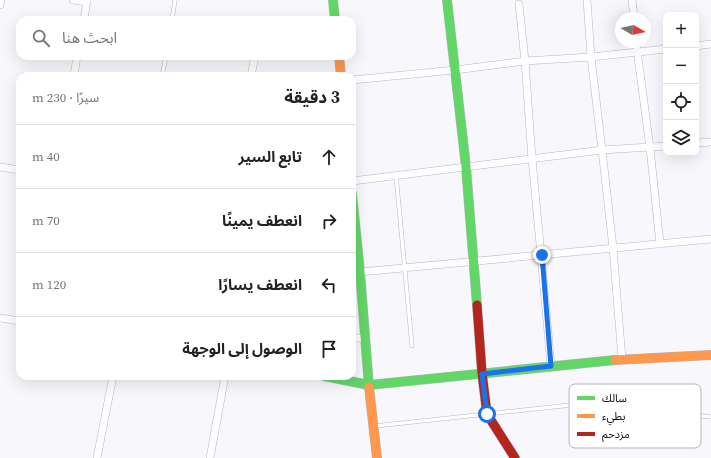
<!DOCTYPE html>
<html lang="ar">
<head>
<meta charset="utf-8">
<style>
  :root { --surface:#fff; --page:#f6f6f6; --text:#222; --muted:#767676; --line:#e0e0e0 }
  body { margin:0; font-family:"Source Serif 4","Noto Sans Arabic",serif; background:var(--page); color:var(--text); direction:rtl }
  .controls { position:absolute; right:12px; top:12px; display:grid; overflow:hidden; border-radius:8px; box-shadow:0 4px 16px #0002 }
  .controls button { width:36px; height:36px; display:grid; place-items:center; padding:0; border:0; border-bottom:1px solid var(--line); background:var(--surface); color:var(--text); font:20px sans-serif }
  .compass { position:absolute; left:615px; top:12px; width:36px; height:36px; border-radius:50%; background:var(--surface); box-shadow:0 4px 16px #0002; rotate:99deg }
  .stop { position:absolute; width:12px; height:12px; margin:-9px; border:3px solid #1a73e8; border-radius:50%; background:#fff }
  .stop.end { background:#1a73e8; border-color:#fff; box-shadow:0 1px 4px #0008 }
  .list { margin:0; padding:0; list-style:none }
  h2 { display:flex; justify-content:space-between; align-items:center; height:52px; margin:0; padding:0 16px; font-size:17px }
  h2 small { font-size:13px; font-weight:400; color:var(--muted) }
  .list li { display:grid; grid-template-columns:26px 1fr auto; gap:12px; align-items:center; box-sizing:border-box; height:64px; padding:0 16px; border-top:1px solid var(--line) }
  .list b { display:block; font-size:15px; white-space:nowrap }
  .list em { font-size:13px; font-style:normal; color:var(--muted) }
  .icon { flex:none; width:22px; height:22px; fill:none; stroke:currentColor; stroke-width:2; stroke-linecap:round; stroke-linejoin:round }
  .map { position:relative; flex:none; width:711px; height:458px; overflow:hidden; direction:ltr }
  .search { position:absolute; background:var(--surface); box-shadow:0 4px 16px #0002; left:16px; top:16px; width:340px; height:44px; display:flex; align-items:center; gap:10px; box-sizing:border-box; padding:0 14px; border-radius:12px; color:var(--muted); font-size:15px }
  .panel { position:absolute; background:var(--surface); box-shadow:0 4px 16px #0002; left:16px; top:72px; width:340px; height:308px; border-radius:12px; direction:rtl }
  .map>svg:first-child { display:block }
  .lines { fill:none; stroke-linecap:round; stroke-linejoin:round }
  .lane-casing { stroke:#b7b7be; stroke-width:4.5 }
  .street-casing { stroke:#b7b7be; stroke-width:8 }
  .fast-casing { stroke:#b7b7be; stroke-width:10 }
  .slow-casing { stroke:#b7b7be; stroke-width:10 }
  .jam-casing { stroke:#b7b7be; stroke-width:10 }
  .lane { stroke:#fefeff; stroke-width:3.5 }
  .street { stroke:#fefeff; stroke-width:7 }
  .fast { stroke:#63d668; stroke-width:9 }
  .slow { stroke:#ff974d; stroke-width:9 }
  .jam { stroke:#b3261e; stroke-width:9 }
  .route { stroke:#1a73e8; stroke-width:5 }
  .key { fill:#fff; stroke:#b6b7b9; stroke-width:1 }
  .key-label { font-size:11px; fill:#0d0e15 }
</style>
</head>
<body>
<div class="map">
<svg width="711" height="458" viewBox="0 0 711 458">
  <rect width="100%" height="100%" fill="#f7f7fc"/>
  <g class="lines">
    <g class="lane-casing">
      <g id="lane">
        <path d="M 172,20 L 175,0"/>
        <path d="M 162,76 L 166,56"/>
        <path d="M 396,175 L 412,346"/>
        <path d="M 375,426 L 618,400 L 657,411 L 711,417"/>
      </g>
    </g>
    <g class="street-casing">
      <g id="street">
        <path d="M 73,0 L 87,2"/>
        <path d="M 587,0 L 591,57 L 602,150 L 613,248 L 622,359"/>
        <path d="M 632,0 L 634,18"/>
        <path d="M 519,4 L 525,61 L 532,159 L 541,255 L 551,366"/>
        <path d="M 0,5 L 1,0"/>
        <path d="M 84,20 L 87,0"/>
        <path d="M 636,42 L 650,148 L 660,244"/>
        <path d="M 696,46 L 711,44"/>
        <path d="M 74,76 L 77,56"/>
        <path d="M 251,76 L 255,56"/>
        <path d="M 352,80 L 455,70 L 525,61 L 591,57 L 666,49"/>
        <path d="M 696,143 L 711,142"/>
        <path d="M 0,167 L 20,170"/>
        <path d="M 352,181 L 602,150 L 666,146"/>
        <path d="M 360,272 L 711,239"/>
        <path d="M 0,318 L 20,321"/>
        <path d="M 352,337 L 365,339"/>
        <path d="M 97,458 L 113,376"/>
        <path d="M 210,458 L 225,376"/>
      </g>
    </g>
    <g class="fast-casing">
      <g id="fast">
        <path d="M 333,0 L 335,20"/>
        <path d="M 447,0 L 466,167 L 477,305"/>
        <path d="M 352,194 L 360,272 L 369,387"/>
        <path d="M 324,376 L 369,385 L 615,360"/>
      </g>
    </g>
    <g class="slow-casing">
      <g id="slow">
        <path d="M 339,56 L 341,76"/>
        <path d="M 615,360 L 711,355"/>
        <path d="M 369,387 L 377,458"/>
      </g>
    </g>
    <g class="jam-casing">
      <path id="jam" d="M 477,305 L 482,373 L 487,414 L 515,458"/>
    </g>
    <use href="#lane" class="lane"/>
    <use href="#street" class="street"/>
    <use href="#fast" class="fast"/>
    <use href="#slow" class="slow"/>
    <use href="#jam" class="jam"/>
  </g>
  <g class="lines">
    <path class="route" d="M 487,414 L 482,374 L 551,366 L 542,255"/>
  </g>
  <rect x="569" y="384" width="132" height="64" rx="6" class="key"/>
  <rect x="577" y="396" width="18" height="4" fill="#63d668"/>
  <rect x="577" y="414" width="18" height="4" fill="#ff974d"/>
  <rect x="577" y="432" width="18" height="4" fill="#b3261e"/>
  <g class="key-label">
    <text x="602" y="402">سالك</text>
    <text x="602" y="420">بطيء</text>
    <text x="602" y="438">مزدحم</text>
  </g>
</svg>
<div class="controls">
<button>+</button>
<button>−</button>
<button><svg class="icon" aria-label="locate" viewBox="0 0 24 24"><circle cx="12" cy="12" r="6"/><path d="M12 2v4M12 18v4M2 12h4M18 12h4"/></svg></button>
<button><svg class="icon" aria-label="layers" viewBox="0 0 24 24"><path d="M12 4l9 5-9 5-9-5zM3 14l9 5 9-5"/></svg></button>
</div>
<svg class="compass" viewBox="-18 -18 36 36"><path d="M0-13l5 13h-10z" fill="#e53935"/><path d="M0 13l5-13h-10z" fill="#767676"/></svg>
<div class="stop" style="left:487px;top:414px"></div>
<div class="stop end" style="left:542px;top:255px"></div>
<div class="search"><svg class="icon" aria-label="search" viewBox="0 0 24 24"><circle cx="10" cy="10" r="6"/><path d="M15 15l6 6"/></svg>ابحث هنا</div>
<section class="panel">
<h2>3 دقيقة<small>سيرًا · 230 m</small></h2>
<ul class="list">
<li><svg class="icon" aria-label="ahead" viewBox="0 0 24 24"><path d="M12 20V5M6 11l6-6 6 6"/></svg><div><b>تابع السير</b></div><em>40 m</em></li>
<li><svg class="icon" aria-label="right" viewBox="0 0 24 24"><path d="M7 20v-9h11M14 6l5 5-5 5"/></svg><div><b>انعطف يمينًا</b></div><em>70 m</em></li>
<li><svg class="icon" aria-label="left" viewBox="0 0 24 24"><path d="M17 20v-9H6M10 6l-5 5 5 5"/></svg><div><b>انعطف يسارًا</b></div><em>120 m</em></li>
<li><svg class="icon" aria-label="arrive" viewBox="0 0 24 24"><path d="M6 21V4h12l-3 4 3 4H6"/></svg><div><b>الوصول إلى الوجهة</b></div></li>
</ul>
</section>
</div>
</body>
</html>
